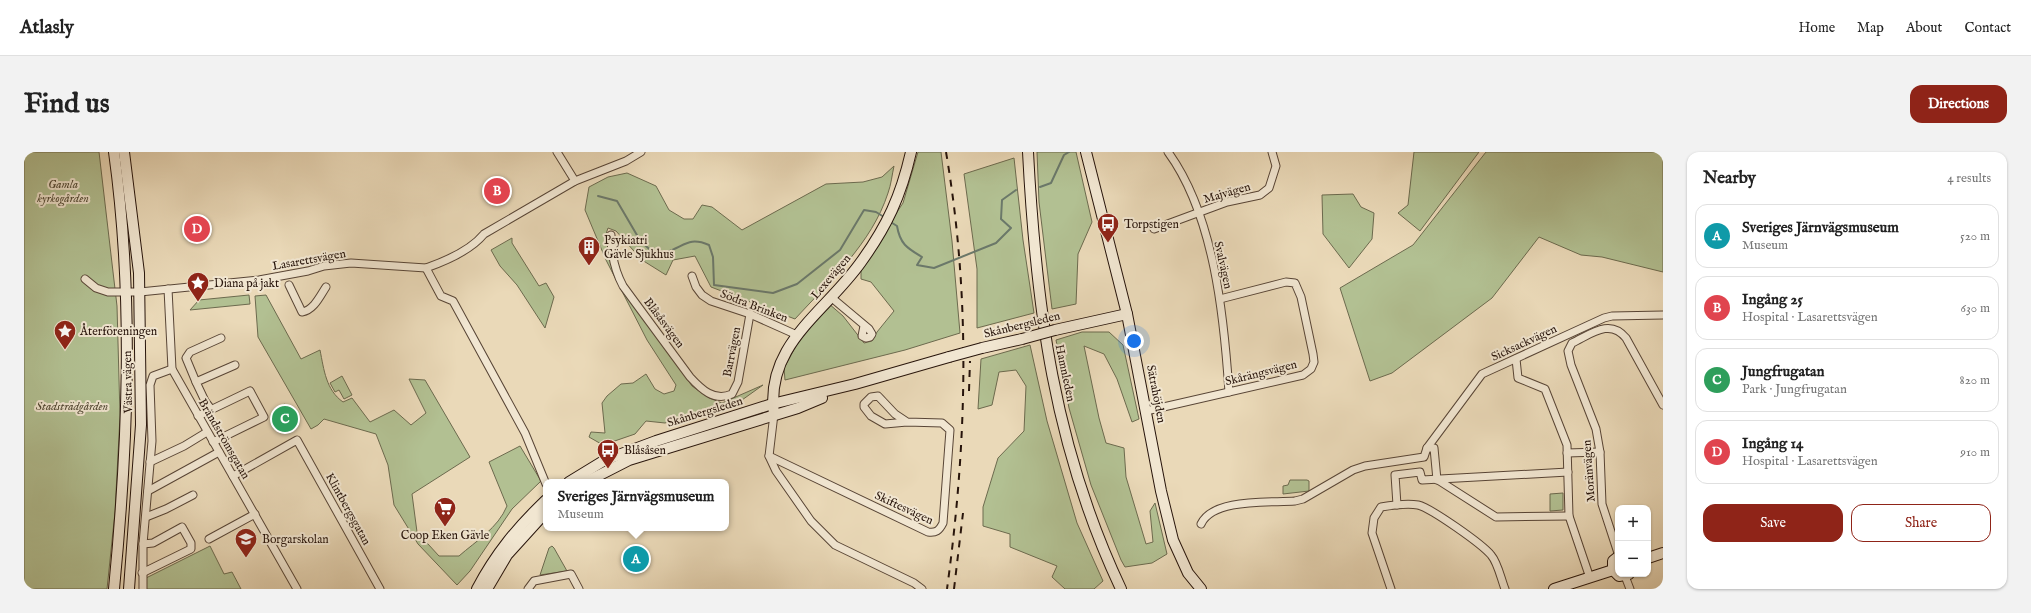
<!DOCTYPE html>
<html lang="en">
<head>
<meta charset="utf-8">
<style>
  :root { --surface:#fff; --page:#f2f2f2; --text:#222; --muted:#767676; --line:#e0e0e0; --accent:#8f2418 }
  body { margin:0; font-family:"IM FELL English",serif; background:var(--page); color:var(--text) }
  .controls { position:absolute; right:12px; bottom:12px; display:grid; overflow:hidden; border-radius:8px; box-shadow:0 1px 3px #0004 }
  .controls button { width:36px; height:36px; display:grid; place-items:center; padding:0; border:0; border-bottom:1px solid var(--line); background:var(--surface); color:var(--text); font:20px sans-serif }
  .you { position:absolute; left:1110px; top:189px; width:14px; height:14px; margin:-10px; border:3px solid #fff; border-radius:50%; background:#1a73e8; box-shadow:0 0 0 6px #1a73e833 }
  .badge { display:grid; place-items:center; width:26px; height:26px; border-radius:50%; background:var(--accent); color:#fff; font-size:13px; font-weight:700 }
  .pin { position:absolute; translate:-50% -50%; border:2px solid #fff; box-shadow:0 1px 4px #0006 }
  .popup { position:absolute; left:519px; top:327px; width:186px; height:52px; box-sizing:border-box; display:grid; place-content:center; border-radius:8px; background:var(--surface); filter:drop-shadow(0 1px 3px #0005); font-size:13px; white-space:nowrap; color:var(--muted) }
  .popup b { font-size:15px; color:var(--text) }
  .popup::after { content:''; position:absolute; left:50%; top:100%; margin-left:-8px; border:8px solid transparent; border-top-color:var(--surface) }
  .list { margin:0; padding:0; list-style:none }
  h2 { display:flex; justify-content:space-between; align-items:center; height:52px; margin:0; padding:0 16px; font-size:17px }
  h2 small { font-size:13px; font-weight:400; color:var(--muted) }
  .list li { display:grid; grid-template-columns:26px 1fr auto; gap:12px; align-items:center; box-sizing:border-box; height:64px; margin:0 8px 8px; padding:0 8px; border:1px solid var(--line); border-radius:12px }
  .list b { display:block; font-size:15px; white-space:nowrap }
  .list p { margin:0; font-size:13px; white-space:nowrap; color:var(--muted) }
  .list em { font-size:13px; font-style:normal; color:var(--muted) }
  .actions { display:flex; gap:8px; padding:12px 16px }
  .actions a { flex:1; padding:9px 0; border:1px solid var(--accent); border-radius:12px; text-align:center; font-size:14px; color:var(--accent) }
  .actions .main { background:var(--accent); color:#fff }
  .map { position:relative; flex:none; width:1639px; height:437px; overflow:hidden; border-radius:12px }
  header { display:flex; align-items:center; gap:24px; box-sizing:border-box; height:56px; padding:0 20px; background:var(--surface); border-bottom:1px solid var(--line) }
  header strong { font-size:19px }
  nav { display:flex; gap:22px; margin-inline-start:auto; font-size:14px }
  .intro { display:flex; align-items:center; justify-content:space-between; box-sizing:border-box; height:96px; padding:0 24px }
  h1 { margin:0; font-size:28px }
  .button { padding:10px 18px; border-radius:12px; background:var(--accent); color:#fff; font-size:14px; font-weight:700 }
  main { display:flex; gap:24px; padding:0 24px }
  aside { flex:1; background:var(--surface); border-radius:12px; box-shadow:0 1px 3px #0004 }
  .map>svg:first-child { display:block }
  .green { fill:#b2c092; stroke:#6c6a4e }
  .lines { fill:none; stroke-linecap:round; stroke-linejoin:round }
  .stream { stroke:#6b786a; stroke-width:2 }
  .street-casing { stroke:#584536; stroke-width:9 }
  .secondary-casing { stroke:#27140b; stroke-width:12 }
  .street { stroke:#f1e6d1; stroke-width:7 }
  .secondary { stroke:#f1e6d1; stroke-width:10 }
  .rail { stroke:#27140b; stroke-width:2; stroke-dasharray:7 7; stroke-linecap:butt }
  .secondary-bridge-casing { stroke:#27140b; stroke-width:12; stroke-linecap:butt }
  .secondary-bridge { stroke:#f1e6d1; stroke-width:10 }
  .labels { text-anchor:middle; dominant-baseline:central; stroke-width:4; stroke-linejoin:round; paint-order:stroke }
  .park-label { font-size:12px; font-style:italic; fill:#514834; stroke:#f1e6d1 }
  .street-label { font-size:12px; fill:#27140b; stroke:#f1e6d1 }
  .poi-label { font-size:12px; fill:#27140b; stroke:#f1e6d1; text-anchor:start }
</style>
</head>
<body>
<header>
<strong>Atlasly</strong>
<nav><a>Home</a><a>Map</a><a>About</a><a>Contact</a></nav>
</header>
<div class="intro"><h1>Find us</h1><a class="button">Directions</a></div>
<main>
<div class="map">
<svg width="1639" height="437" viewBox="0 0 1639 437">
  <rect width="100%" height="100%" fill="#ead9b8"/>
  <filter id="stains"><feTurbulence type="fractalNoise" baseFrequency=".005" numOctaves="4"/><feColorMatrix values="0 0 0 0 .2 0 0 0 0 .09 0 0 0 0 .02 0 0 0 .5 -.17"/></filter>
  <radialGradient id="worn" r=".72"><stop offset=".6" stop-color="#630" stop-opacity="0"/><stop offset="1" stop-color="#630" stop-opacity=".3"/></radialGradient>
  <g class="green">
    <path d="M 0,0 L 75,0 L 93,154 L 96,264 L 91,360 L 83,437 L 0,437 Z"/>
    <path d="M 894,0 L 917,0 L 928,89 L 936,181 L 881,198 L 761,228 L 760,216 L 771,196 L 774,183 L 804,151 L 819,164 L 840,191 L 848,189 L 853,180 L 870,159 L 847,130 L 837,127 L 837,114 L 879,51 Z"/>
    <path d="M 1013,0 L 1052,0 L 1068,70 L 1054,102 L 1052,152 L 1028,157 L 1015,50 Z"/>
    <path d="M 1390,0 L 1455,0 L 1396,79 L 1374,61 L 1384,53 Z"/>
    <path d="M 1462,0 L 1639,0 L 1639,120 L 1578,105 L 1557,103 L 1515,85 L 1468,146 L 1368,221 L 1346,229 L 1316,136 L 1389,93 Z"/>
    <path d="M 990,6 L 999,88 L 1010,161 L 953,176 L 953,117 L 940,22 Z"/>
    <path d="M 870,14 C 868,23 867,33 864,41 C 848,91 805,130 771,167 L 687,135 L 671,104 L 649,108 L 642,123 L 618,108 L 592,79 L 584,76 L 582,82 L 596,131 L 668,234 L 685,246 L 698,251 L 739,233 L 718,248 L 641,271 L 622,269 L 611,282 L 579,293 L 565,285 L 567,280 L 581,281 L 578,251 L 583,244 L 597,232 L 609,231 L 622,222 L 631,237 L 640,242 L 650,239 L 652,233 L 623,188 L 582,108 L 561,58 L 565,35 L 584,25 L 603,21 L 632,34 L 645,58 L 660,67 L 669,67 L 678,53 L 688,55 L 718,78 L 802,32 L 839,30 L 858,25 Z"/>
    <path d="M 1329,42 L 1337,55 L 1350,61 L 1348,87 L 1325,116 L 1299,82 L 1298,43 Z"/>
    <path d="M 488,86 L 488,91 L 515,134 L 522,131 L 530,145 L 521,176 L 493,133 L 476,114 L 467,98 Z"/>
    <path d="M 225,143 L 226,152 L 166,158 L 175,148 Z"/>
    <path d="M 242,143 L 277,207 L 296,198 C 300,218 302,238 319,250 L 328,246 L 346,270 L 370,258 L 387,273 L 402,261 L 385,227 L 401,228 L 446,305 L 388,342 L 393,380 L 415,404 L 435,404 C 452,389 474,376 483,354 L 465,310 L 496,294 L 517,329 L 488,357 L 446,419 L 433,433 L 394,392 L 370,353 L 364,313 L 352,282 L 300,267 L 294,273 L 287,277 L 234,185 L 231,144 Z"/>
    <path d="M 1058,180 L 1085,180 L 1099,193 L 1115,267 L 1108,270 L 1093,227 L 1080,202 L 1060,194 L 1075,266 L 1082,291 L 1100,296 L 1102,325 L 1122,392 L 1129,390 L 1126,359 L 1131,351 L 1143,402 L 1128,411 L 1101,415 L 1097,408 L 1067,333 L 1045,256 L 1032,188 Z"/>
    <path d="M 1006,193 L 1023,269 L 1053,371 L 1079,429 L 1070,437 L 1041,437 L 1028,425 L 1033,414 L 986,395 L 986,382 L 959,374 L 959,355 L 974,306 L 1000,279 L 1002,234 L 992,218 L 975,220 L 968,253 L 954,257 L 957,207 Z"/>
    <path d="M 318,224 L 328,243 L 320,247 L 315,238 L 311,240 L 306,231 Z"/>
    <path d="M 261,252 L 274,274 L 261,281 L 249,259 Z"/>
    <path d="M 1266,328 L 1283,328 L 1285,329 L 1285,339 L 1259,342 L 1259,334 L 1264,333 Z"/>
    <path d="M 1539,341 L 1539,358 L 1526,359 L 1526,342 Z"/>
    <path d="M 186,394 L 200,422 L 208,420 L 217,437 L 119,437 L 120,427 Z"/>
    <path d="M 528,394 L 530,396 L 543,419 L 516,423 L 525,396 Z"/>
  </g>
  <g class="lines">
    <g class="stream">
      <path d="M 1016,35 L 1027,31 L 1040,3 L 1045,0"/>
      <path d="M 574,44 L 593,49 L 617,90 L 629,100 C 633,100 638,101 642,100 C 660,95 664,84 685,93 L 689,105 L 690,133 L 749,141 L 773,132 L 816,98 L 840,58 L 852,60 L 860,65"/>
      <path d="M 865,69 L 873,74 C 876,92 883,96 898,105 L 893,113 L 910,116 L 972,91 L 987,76 L 977,67 L 978,48 L 992,38"/>
    </g>
    <g class="street-casing">
      <g id="street">
        <path d="M 533,0 L 551,29"/>
        <path d="M 1144,0 C 1190,63 1200,164 1205,240"/>
        <path d="M 1130,77 L 1203,50 L 1236,43 L 1245,36 L 1252,14 L 1248,0"/>
        <path d="M 587,83 C 587,100 591,119 599,134 L 666,225 C 677,237 690,250 708,242 L 714,230 L 726,162"/>
        <path d="M 402,116 L 417,144 L 429,149 L 501,281 L 522,332"/>
        <path d="M 668,124 L 672,135 L 678,143 L 687,149 L 726,162 L 773,183"/>
        <path d="M 61,127 L 72,136 L 84,140 L 116,140 L 235,128 L 284,119 L 300,114 L 327,111 L 402,116 C 422,109 447,98 460,82 L 551,29 L 602,9 L 617,0"/>
        <path d="M 265,133 L 278,160 C 290,158 296,144 302,135"/>
        <path d="M 144,137 L 148,217 L 273,437"/>
        <path d="M 808,146 L 845,177 L 848,182 L 846,185 L 842,186 L 838,184 L 840,174"/>
        <path d="M 1492,207 L 1494,226 L 1521,237 L 1543,293 L 1545,364 L 1566,426"/>
        <path d="M 172,230 L 162,206 L 166,200 L 197,186"/>
        <path d="M 187,257 L 181,249 L 172,230 L 211,213"/>
        <path d="M 1122,259 L 1279,223 L 1287,217 L 1290,210 L 1289,202 L 1277,145 L 1271,131 L 1262,130 L 1196,147"/>
        <path d="M 750,262 L 745,304 L 752,319 L 787,369 L 811,393 L 890,431 L 898,437"/>
        <path d="M 174,264 L 226,239 L 240,265 L 189,290"/>
        <path d="M 1403,296 L 1410,296 L 1413,328"/>
        <path d="M 1543,301 L 1576,300"/>
        <path d="M 745,304 L 904,380 C 912,381 915,379 919,371 L 926,278 L 918,271 L 883,270 L 861,272 L 847,264 L 840,255 L 840,252 L 847,245 L 854,244 L 871,262 L 883,270"/>
        <path d="M 126,310 L 160,294 L 183,280"/>
        <path d="M 209,324 L 273,288 L 356,437"/>
        <path d="M 1414,328 L 1472,365 L 1545,364"/>
        <path d="M 124,339 L 195,300"/>
        <path d="M 1373,353 L 1371,323 L 1396,320 L 1398,328 L 1544,320"/>
        <path d="M 122,365 L 142,357 L 169,343"/>
        <path d="M 1177,372 C 1189,346 1246,351 1271,349 L 1279,347 L 1329,318 L 1341,314 L 1400,305 L 1403,296 L 1458,222 L 1580,166 L 1588,164 L 1639,163"/>
        <path d="M 185,387 L 231,362"/>
        <path d="M 1594,401 L 1578,352 L 1576,300 L 1572,277 L 1547,213 L 1544,199 L 1548,191 C 1567,182 1586,166 1602,186 L 1639,253"/>
        <path d="M 118,421 L 167,397 L 167,391 L 158,375 L 129,391 L 119,392"/>
        <path d="M 1601,424 L 1606,437"/>
        <path d="M 119,437 L 119,392 L 128,289 L 126,233 L 129,224 L 148,217"/>
        <path d="M 504,437 L 510,429 L 547,422 L 555,437"/>
        <path d="M 1367,437 L 1348,381 L 1350,366 L 1357,355 C 1369,353 1382,351 1394,353 C 1407,356 1458,392 1467,403 C 1474,411 1477,427 1481,437"/>
      </g>
    </g>
    <g class="secondary-casing">
      <g id="secondary">
        <path d="M 100,0 L 115,121 L 117,273 L 105,437"/>
        <path d="M 1004,0 C 1012,155 1030,295 1097,437"/>
        <path d="M 1062,0 L 1103,162 L 1137,339 L 1149,388 L 1164,421 L 1177,437"/>
        <path d="M 1031,178 L 1103,162"/>
        <path d="M 958,196 L 998,187"/>
        <path d="M 750,262 C 741,192 801,161 837,110 C 863,74 877,44 887,0"/>
        <path d="M 545,330 L 581,308 L 632,289 L 748,252 L 831,232 L 925,205"/>
        <path d="M 562,330 L 605,308 L 774,256 L 798,246"/>
        <path d="M 1594,405 L 1589,409 L 1589,418 L 1595,424 L 1605,422"/>
        <path d="M 1624,406 L 1639,401"/>
        <path d="M 90,437 C 104,292 110,144 90,0"/>
        <path d="M 453,437 C 472,401 493,376 522,348"/>
        <path d="M 463,437 L 483,403 L 522,360"/>
        <path d="M 1530,437 L 1589,418"/>
      </g>
    </g>
    <use href="#street" class="street"/>
    <use href="#secondary" class="secondary"/>
    <g class="rail">
      <path d="M 922,0 C 947,147 943,290 923,437"/>
      <path d="M 945,239 L 946,209"/>
      <path d="M 930,437 L 939,361"/>
    </g>
    <g class="secondary-bridge-casing">
      <g id="secondary-bridge">
        <path d="M 998,187 L 1031,178"/>
        <path d="M 925,205 L 958,196"/>
      </g>
    </g>
    <use href="#secondary-bridge" class="secondary-bridge"/>
  </g>
  <defs>
    <g id="bus-pin" transform="scale(1.15)"><path d="M0 17L-7.5 6A9.5 9.5 0 1 1 7.5 6Z" fill="#8f2418" stroke="#f1e6d1"/><path d="M-5-6H5V4H4V6H2V4H-2V6H-4V4H-5ZM-3.5-4V0h7V-4ZM-3.5 1.2v1.5H-2V1.2ZM2 1.2v1.5H3.5V1.2Z" fill="#fff"/></g>
    <g id="building-pin" transform="scale(1.15)"><path d="M0 17L-7.5 6A9.5 9.5 0 1 1 7.5 6Z" fill="#8f2418" stroke="#f1e6d1"/><path d="M-4-6H4V6H1V3H-1V6H-4ZM-2.5-4.3h1.7v1.8h-1.7ZM.8-4.3h1.7v1.8H.8ZM-2.5-1h1.7V.8h-1.7ZM.8-1h1.7V.8H.8Z" fill="#fff"/></g>
    <g id="sight-pin" transform="scale(1.15)"><path d="M0 17L-7.5 6A9.5 9.5 0 1 1 7.5 6Z" fill="#8f2418" stroke="#f1e6d1"/><path d="M0-6L1.8-2.2L6-1.7L2.9 1.2L3.7 5.4L0 3.3L-3.7 5.4L-2.9 1.2L-6-1.7L-1.8-2.2Z" fill="#fff"/></g>
    <g id="supermarket-pin" transform="scale(1.15)"><path d="M0 17L-7.5 6A9.5 9.5 0 1 1 7.5 6Z" fill="#8f2418" stroke="#f1e6d1"/><path d="M-6-5.5h2.5l.6 2H6L4.5 2H-2.5L-4.4-4H-6ZM-1.5 3.2a1.3 1.3 0 1 0 .1 0ZM3 3.2a1.3 1.3 0 1 0 .1 0Z" fill="#fff"/></g>
    <g id="school-pin" transform="scale(1.15)"><path d="M0 17L-7.5 6A9.5 9.5 0 1 1 7.5 6Z" fill="#8f2418" stroke="#f1e6d1"/><path d="M0-5L7-2L0 1L-7-2ZM-4 1L0 2.5L4 1V4Q0 6-4 4Z" fill="#fff"/></g>
  </defs>
  <g fill-rule="evenodd">
    <use href="#bus-pin" x="1084" y="72"/>
    <use href="#building-pin" x="565" y="95"/>
    <use href="#sight-pin" x="174" y="131"/>
    <use href="#sight-pin" x="41" y="179"/>
    <use href="#bus-pin" x="584" y="298"/>
    <use href="#supermarket-pin" x="421" y="356"/>
    <use href="#school-pin" x="222" y="387"/>
  </g>
  <g class="labels">
    <g class="park-label">
      <text x="39" y="32">Gamla<tspan x="39" dy="14">kyrkogården</tspan></text>
      <text x="48" y="254">Stadsträdgården</text>
    </g>
    <g class="street-label">
      <text transform="translate(1203 41) rotate(-16)">Majvägen</text>
      <text transform="translate(285 108) rotate(-10)">Lasarettsvägen</text>
      <text transform="translate(1199 113) rotate(77)">Svalvägen</text>
      <text transform="translate(807 125) rotate(-50)">Lexevägen</text>
      <text transform="translate(730 154) rotate(21)">Södra Brinken</text>
      <text transform="translate(640 171) rotate(53)">Blåsåsvägen</text>
      <text transform="translate(998 173) rotate(-14)">Skånbergsleden</text>
      <text transform="translate(1500 191) rotate(-25)">Sicksackvägen</text>
      <text transform="translate(708 200) rotate(-79)">Barrvägen</text>
      <text transform="translate(1041 221) rotate(78)">Hamnleden</text>
      <text transform="translate(1237 221) rotate(-14)">Skårängsvägen</text>
      <text transform="translate(104 230) rotate(-91)">Västra vägen</text>
      <text transform="translate(1132 242) rotate(79)">Sätrahöjden</text>
      <text transform="translate(681 260) rotate(-17)">Skånbergsleden</text>
      <text transform="translate(200 287) rotate(60)">Brändströmsgatan</text>
      <text transform="translate(1565 319) rotate(-94)">Moränvägen</text>
      <text transform="translate(880 356) rotate(25)">Skiftesvägen</text>
      <text transform="translate(324 357) rotate(61)">Klintbergsgatan</text>
    </g>
    <g class="poi-label">
      <text x="1100" y="72">Torpstigen</text>
      <text x="580" y="88">Psykiatri<tspan x="580" dy="14">Gävle Sjukhus</tspan></text>
      <text x="190" y="131">Diana på jakt</text>
      <text x="56" y="179">Återföreningen</text>
      <text x="600" y="298">Blåsåsen</text>
      <text x="421" y="383" text-anchor="middle">Coop Eken Gävle</text>
      <text x="238" y="387">Borgarskolan</text>
    </g>
  </g>
  <rect width="100%" height="100%" filter="url(#stains)"/>
  <rect width="100%" height="100%" fill="url(#worn)"/>
</svg>
<div class="controls">
<button>+</button>
<button>−</button>
</div>
<div class="you"></div>
<div class="pin badge" style="left:612px;top:407px;background:#0f9aa8">A</div>
<div class="popup"><b>Sveriges Järnvägsmuseum</b>Museum</div>
<div class="pin badge" style="left:473px;top:39px;background:#e0444e">B</div>
<div class="pin badge" style="left:261px;top:267px;background:#2e9e5b">C</div>
<div class="pin badge" style="left:173px;top:77px;background:#e0444e">D</div>
</div>
<aside>
<h2>Nearby<small>4 results</small></h2>
<ul class="list">
<li><span class="badge" style="background:#0f9aa8">A</span><div><b>Sveriges Järnvägsmuseum</b><p>Museum</p></div><em>520 m</em></li>
<li><span class="badge" style="background:#e0444e">B</span><div><b>Ingång 25</b><p>Hospital · Lasarettsvägen</p></div><em>630 m</em></li>
<li><span class="badge" style="background:#2e9e5b">C</span><div><b>Jungfrugatan</b><p>Park · Jungfrugatan</p></div><em>820 m</em></li>
<li><span class="badge" style="background:#e0444e">D</span><div><b>Ingång 14</b><p>Hospital · Lasarettsvägen</p></div><em>910 m</em></li>
</ul>
<div class="actions"><a class="main">Save</a><a>Share</a></div>
</aside>
</main>
</body>
</html>
